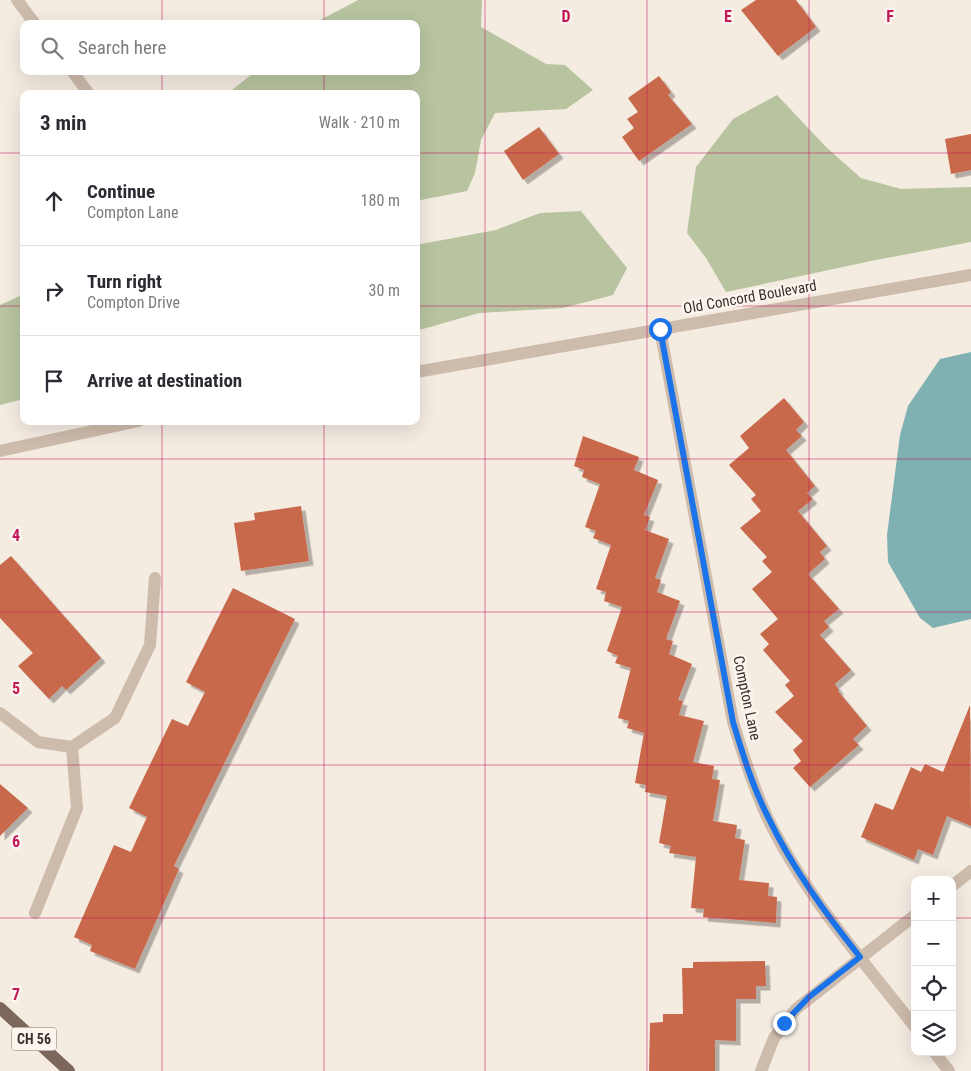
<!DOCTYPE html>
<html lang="en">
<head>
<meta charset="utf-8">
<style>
  :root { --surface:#fff; --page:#f2f2f3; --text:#2b2b33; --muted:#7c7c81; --line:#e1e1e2 }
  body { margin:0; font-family:"Roboto Condensed",sans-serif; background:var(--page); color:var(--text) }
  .controls { position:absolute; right:15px; bottom:15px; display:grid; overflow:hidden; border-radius:10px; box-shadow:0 5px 20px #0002 }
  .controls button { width:45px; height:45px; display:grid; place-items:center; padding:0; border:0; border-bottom:1px solid var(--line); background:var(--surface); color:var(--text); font:25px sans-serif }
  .stop { position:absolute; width:15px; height:15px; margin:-11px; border:4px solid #1a73e8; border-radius:50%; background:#fff }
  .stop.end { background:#1a73e8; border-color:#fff; box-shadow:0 1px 5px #0008 }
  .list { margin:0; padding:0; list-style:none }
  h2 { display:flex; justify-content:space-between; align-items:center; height:65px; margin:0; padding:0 20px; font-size:21px }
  h2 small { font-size:16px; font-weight:400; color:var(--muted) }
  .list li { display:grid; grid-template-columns:32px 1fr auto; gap:15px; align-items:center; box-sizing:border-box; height:90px; padding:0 20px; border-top:1px solid var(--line) }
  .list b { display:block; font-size:19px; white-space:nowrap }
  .list p { margin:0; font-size:16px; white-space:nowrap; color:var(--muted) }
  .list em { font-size:16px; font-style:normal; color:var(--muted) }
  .icon { flex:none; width:28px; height:28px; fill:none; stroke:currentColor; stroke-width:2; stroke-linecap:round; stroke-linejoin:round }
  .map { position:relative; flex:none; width:971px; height:1071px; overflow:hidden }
  .search { position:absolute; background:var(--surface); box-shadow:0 5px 20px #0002; left:20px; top:20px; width:400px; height:55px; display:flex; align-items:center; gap:12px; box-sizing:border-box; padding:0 18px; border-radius:10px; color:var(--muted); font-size:19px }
  .panel { position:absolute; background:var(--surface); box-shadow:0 5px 20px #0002; left:20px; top:90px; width:400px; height:335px; border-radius:10px }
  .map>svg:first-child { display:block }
  .green { fill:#b8c4a0 }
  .water { fill:#7fb0b2 }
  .building { fill:#c8694b; filter:url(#shadow) }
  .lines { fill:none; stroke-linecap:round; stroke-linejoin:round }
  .minor { stroke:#cdbbac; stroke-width:12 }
  .tertiary { stroke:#cdbbac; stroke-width:12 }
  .primary { stroke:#7d675c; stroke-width:12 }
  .route { stroke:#1a73e8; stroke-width:6 }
  .grid { fill:none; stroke:#c2185b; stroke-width:1; stroke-opacity:0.55 }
  .labels { text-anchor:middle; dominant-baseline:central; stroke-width:5; stroke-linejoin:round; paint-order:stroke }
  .shield { fill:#fbf5ee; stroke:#756b66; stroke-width:1 }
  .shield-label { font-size:14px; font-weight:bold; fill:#3b302b }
  .street-label { font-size:15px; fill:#3b302b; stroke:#fbf5ee }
  .grid-label { font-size:16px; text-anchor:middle; font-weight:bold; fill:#c2185b; stroke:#fbf5ee; stroke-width:5; stroke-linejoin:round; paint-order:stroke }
</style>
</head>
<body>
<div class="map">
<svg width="971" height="1071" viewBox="0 0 971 1071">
  <defs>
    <filter id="shadow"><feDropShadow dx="4.5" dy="4.5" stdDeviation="0" flood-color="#0004"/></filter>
  </defs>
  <rect width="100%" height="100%" fill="#f4ebe1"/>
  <g class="green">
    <path d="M 358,0 L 482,0 L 481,27 L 546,64 L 565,65 L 593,90 L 566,109 L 495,113 L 481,140 L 475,173 L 467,191 L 416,201 L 416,94 L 227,94 L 256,71 L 416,71 L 416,24 L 313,24 Z"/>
    <path d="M 777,95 L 826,147 L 861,178 L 901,189 L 971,187 L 971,242 L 871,261 L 726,292 L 706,258 L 687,233 L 696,167 L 733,119 Z"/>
    <path d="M 581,211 L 627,268 L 613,295 L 563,308 L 479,313 L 416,331 L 416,245 L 496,230 L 540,213 Z"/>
    <path d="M 24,294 L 24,399 L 0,405 L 0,305 Z"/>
  </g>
  <path class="water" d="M 971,352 L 971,619 L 933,628 L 920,618 L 888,562 L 887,535 L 900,435 L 908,406 L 940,359 Z"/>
  <g class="building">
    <path d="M 756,0 L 796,0 L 816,27 L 778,56 L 741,10 Z"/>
    <path d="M 659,76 L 671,92 L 668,95 L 692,124 L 639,161 L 622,137 L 634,128 L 627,119 L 638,112 L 628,98 Z"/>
    <path d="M 539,127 L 559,154 L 523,180 L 504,151 Z"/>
    <path d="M 971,134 L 971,170 L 951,174 L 945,139 Z"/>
    <path d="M 784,398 L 804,422 L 796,430 L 802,436 L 786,450 L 815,486 L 807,493 L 813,499 L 798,511 L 827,546 L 820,552 L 825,559 L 808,574 L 839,609 L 824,621 L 829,627 L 820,635 L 851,670 L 835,684 L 839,690 L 838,691 L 867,726 L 853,739 L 859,745 L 810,787 L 793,768 L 801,761 L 793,750 L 803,741 L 775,712 L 794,696 L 785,685 L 790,681 L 763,650 L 769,644 L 760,634 L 778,619 L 752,589 L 772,572 L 762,561 L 767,557 L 740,528 L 761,511 L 751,499 L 756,495 L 729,465 L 749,448 L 740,436 Z"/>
    <path d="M 583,436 L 639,457 L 634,470 L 658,480 L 644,515 L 650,517 L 645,530 L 669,539 L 655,578 L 661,580 L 657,592 L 680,601 L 666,639 L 673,641 L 669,654 L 692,664 L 678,700 L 683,701 L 679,715 L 704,721 L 693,762 L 714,766 L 712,779 L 720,780 L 713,821 L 737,825 L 735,838 L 745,840 L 739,880 L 769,883 L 768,896 L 777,897 L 776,923 L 703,917 L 704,909 L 691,908 L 696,857 L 669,853 L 671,846 L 659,843 L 667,796 L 645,792 L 646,785 L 635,783 L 644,733 L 627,728 L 629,721 L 618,718 L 631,668 L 615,663 L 618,656 L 607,651 L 622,607 L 604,601 L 606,592 L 596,589 L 611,545 L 593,538 L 596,531 L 585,527 L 600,484 L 582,477 L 584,470 L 574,466 Z"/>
    <path d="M 301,506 L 309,561 L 241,571 L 234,523 L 255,520 L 254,513 Z"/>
    <path d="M 11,556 L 101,658 L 66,690 L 62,686 L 49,699 L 18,666 L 33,653 L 0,618 L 0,565 Z"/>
    <path d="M 233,588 L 295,619 L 174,866 L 179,869 L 135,969 L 90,951 L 92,945 L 74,937 L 114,845 L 131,852 L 147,817 L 129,808 L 172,719 L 188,726 L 205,692 L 186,682 Z"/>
    <path d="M 970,705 L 971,826 L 947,816 L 933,855 L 918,849 L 914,860 L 861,837 L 875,803 L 893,810 L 911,767 L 921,772 L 925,764 L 943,772 Z"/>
    <path d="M 0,784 L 28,808 L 0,836 Z"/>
    <path d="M 765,961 L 766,986 L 756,986 L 756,999 L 736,999 L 736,1041 L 715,1040 L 715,1071 L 649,1071 L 650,1023 L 663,1022 L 663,1014 L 683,1014 L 682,968 L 693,968 L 693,962 Z"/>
  </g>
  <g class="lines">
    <g class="minor">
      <path d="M 17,0 L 35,24"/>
      <path d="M 72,71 L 89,94"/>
      <path d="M 660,329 L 733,722 C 743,755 753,787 768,819 C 805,895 863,961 915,1027"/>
      <path d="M 0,713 L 38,742 L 72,747 L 115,718 L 150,645 L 155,578"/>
      <path d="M 952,886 L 971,871"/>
      <path d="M 35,913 L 77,808 L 72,747"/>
      <path d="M 934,1052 L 949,1071"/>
      <path d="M 761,1071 L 774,1038 L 796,1009 L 915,915"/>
    </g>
    <g class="tertiary">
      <path d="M 416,372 L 971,275"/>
      <path d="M 0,451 L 139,421"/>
    </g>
    <path class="primary" d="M 0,1008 L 69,1071"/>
  </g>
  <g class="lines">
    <path class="route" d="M 660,329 L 733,722 C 743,755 753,788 769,819 C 793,869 826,914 860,957 L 809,997 L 784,1023"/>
  </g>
  <path class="grid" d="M 162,0 L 162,24M 324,0 L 324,24M 485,0 L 485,1071M 647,0 L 647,1071M 809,0 L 809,1071M 162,71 L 162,94M 324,71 L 324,94M 0,153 L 24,153M 416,153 L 971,153M 0,306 L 24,306M 416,306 L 971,306M 162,421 L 162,1071M 324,421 L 324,1071M 0,459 L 971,459M 0,612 L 971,612M 0,765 L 971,765M 0,918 L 915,918M 952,918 L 971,918"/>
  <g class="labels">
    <rect class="shield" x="11.5" y="1027.5" width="45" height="23" rx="4"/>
    <g class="shield-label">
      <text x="34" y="1039">CH 56</text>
    </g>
    <g class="street-label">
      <text transform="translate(750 297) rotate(-10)">Old Concord Boulevard</text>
      <text transform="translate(747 698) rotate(78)">Compton Lane</text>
    </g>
  </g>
  <g class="grid-label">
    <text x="566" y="22">D</text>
    <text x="728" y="22">E</text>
    <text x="890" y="22">F</text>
    <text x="16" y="541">4</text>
    <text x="16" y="694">5</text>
    <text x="16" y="847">6</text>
    <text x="16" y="1000">7</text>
  </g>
</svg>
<div class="controls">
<button>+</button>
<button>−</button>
<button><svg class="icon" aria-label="locate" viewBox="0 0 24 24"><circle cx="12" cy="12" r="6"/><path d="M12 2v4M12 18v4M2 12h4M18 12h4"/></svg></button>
<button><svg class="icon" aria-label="layers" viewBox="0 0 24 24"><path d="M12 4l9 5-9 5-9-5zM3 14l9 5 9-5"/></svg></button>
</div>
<div class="stop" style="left:660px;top:329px"></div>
<div class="stop end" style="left:784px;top:1023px"></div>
<div class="search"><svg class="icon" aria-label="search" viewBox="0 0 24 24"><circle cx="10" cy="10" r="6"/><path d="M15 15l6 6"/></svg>Search here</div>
<section class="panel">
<h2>3 min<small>Walk · 210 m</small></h2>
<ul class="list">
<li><svg class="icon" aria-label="ahead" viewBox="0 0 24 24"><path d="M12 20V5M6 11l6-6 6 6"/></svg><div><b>Continue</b><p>Compton Lane</p></div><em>180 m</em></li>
<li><svg class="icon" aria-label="right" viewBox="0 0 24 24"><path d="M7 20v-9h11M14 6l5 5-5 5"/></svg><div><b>Turn right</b><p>Compton Drive</p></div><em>30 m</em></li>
<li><svg class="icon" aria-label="arrive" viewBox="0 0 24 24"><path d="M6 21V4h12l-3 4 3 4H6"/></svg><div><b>Arrive at destination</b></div></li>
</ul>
</section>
</div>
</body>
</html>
